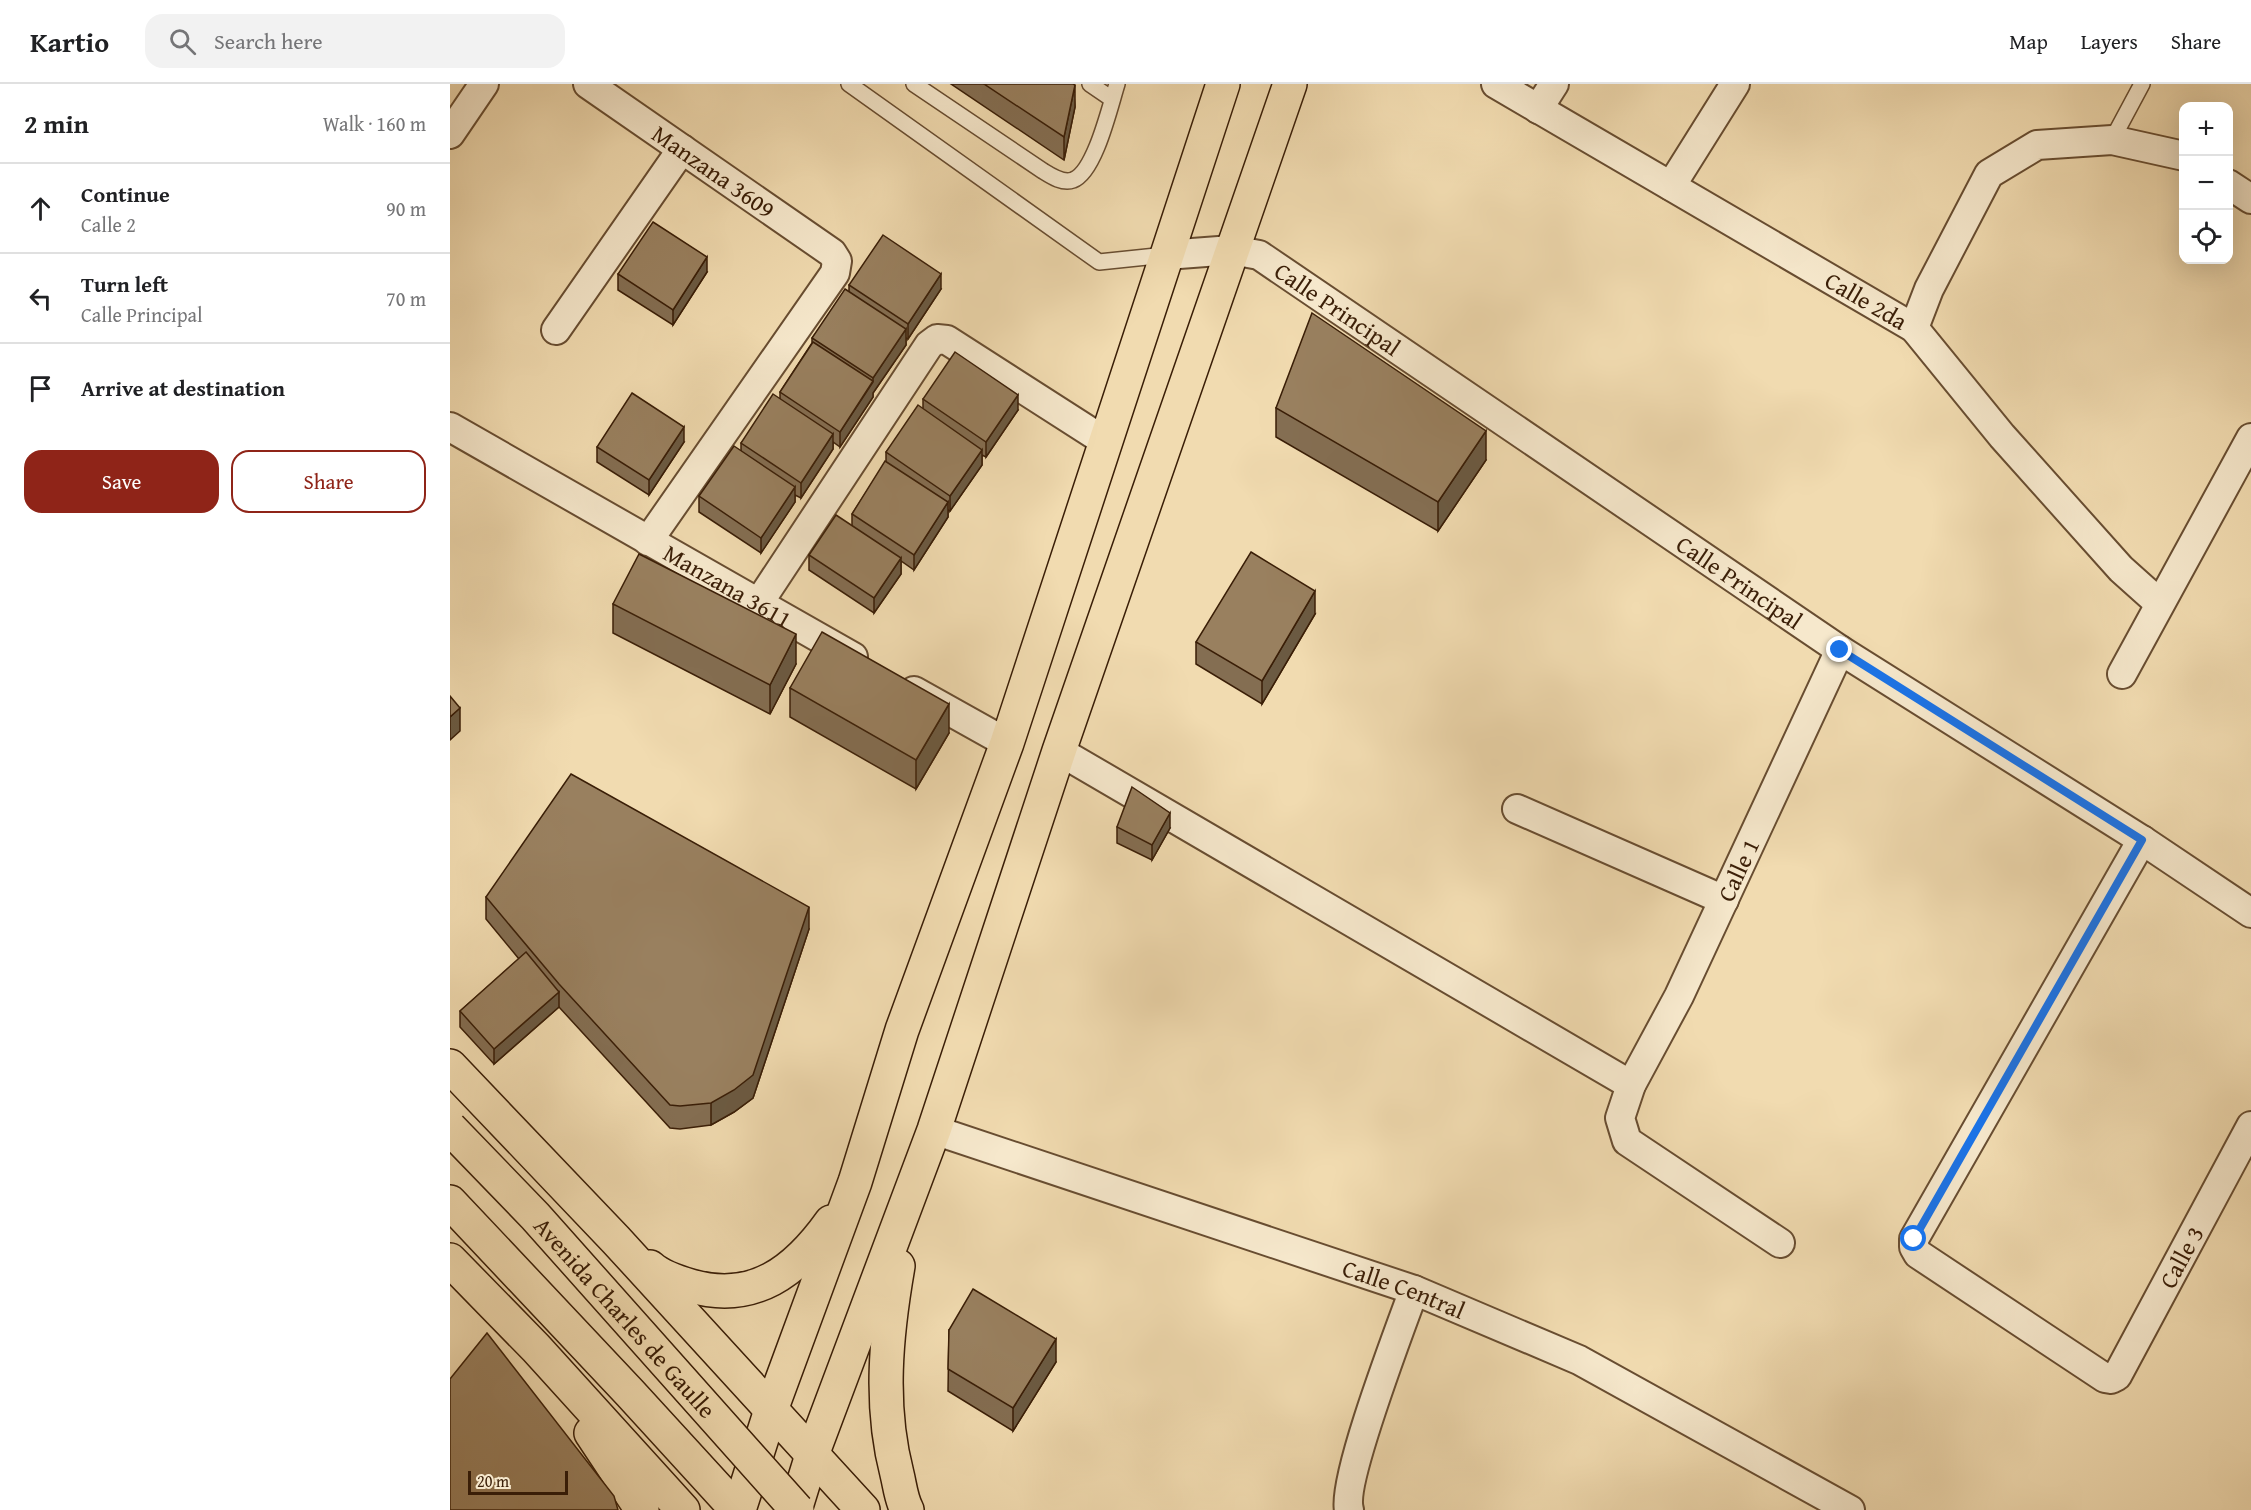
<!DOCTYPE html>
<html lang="en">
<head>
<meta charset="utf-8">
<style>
  :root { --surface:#fff; --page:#f2f2f2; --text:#202124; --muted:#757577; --line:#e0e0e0; --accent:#8f2418 }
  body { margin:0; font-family:"Gentium Book Plus",serif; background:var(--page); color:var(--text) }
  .controls { position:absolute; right:18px; top:18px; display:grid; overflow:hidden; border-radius:12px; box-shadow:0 6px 24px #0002 }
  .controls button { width:54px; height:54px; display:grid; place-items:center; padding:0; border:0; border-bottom:2px solid var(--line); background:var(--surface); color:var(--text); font:30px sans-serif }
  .scale { position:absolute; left:18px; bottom:15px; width:100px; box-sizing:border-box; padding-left:6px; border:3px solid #3a1e07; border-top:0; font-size:16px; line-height:21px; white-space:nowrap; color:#3a1e07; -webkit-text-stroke:4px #f6e8cc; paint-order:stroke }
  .stop { position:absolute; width:18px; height:18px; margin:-14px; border:4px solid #1a73e8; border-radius:50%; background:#fff }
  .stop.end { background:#1a73e8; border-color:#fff; box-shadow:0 2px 6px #0008 }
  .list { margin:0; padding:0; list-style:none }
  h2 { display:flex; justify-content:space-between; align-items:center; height:78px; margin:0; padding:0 24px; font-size:26px }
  h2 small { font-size:20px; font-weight:400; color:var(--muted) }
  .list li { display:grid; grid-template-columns:39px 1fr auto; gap:18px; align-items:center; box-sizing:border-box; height:90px; padding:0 24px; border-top:2px solid var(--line) }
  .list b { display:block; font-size:22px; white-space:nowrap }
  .list p { margin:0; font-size:20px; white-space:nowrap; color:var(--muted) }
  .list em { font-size:20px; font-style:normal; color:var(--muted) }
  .actions { display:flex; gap:12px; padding:18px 24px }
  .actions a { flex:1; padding:14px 0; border:2px solid var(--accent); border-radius:18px; text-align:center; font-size:21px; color:var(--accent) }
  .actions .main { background:var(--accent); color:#fff }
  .icon { flex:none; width:33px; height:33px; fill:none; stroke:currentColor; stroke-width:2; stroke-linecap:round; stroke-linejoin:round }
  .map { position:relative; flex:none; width:1801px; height:1426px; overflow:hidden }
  header { display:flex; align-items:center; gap:36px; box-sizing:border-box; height:84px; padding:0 30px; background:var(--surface); border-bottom:2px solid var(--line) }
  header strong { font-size:28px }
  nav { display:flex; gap:33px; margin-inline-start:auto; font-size:21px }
  .search { width:420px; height:54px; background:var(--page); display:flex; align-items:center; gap:15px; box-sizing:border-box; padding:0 21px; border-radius:18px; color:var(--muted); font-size:22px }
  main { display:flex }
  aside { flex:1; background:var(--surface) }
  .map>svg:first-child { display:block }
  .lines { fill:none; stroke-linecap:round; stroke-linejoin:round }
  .service-casing { stroke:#684d31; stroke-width:18 }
  .minor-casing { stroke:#684d31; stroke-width:32 }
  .primary-casing { stroke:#3a1e07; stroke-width:36 }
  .service { stroke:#f6e8cc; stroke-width:15 }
  .minor { stroke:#f6e8cc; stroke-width:28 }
  .primary { stroke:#f1dbb0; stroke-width:33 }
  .primary-bridge-casing { stroke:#3a1e07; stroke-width:36; stroke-linecap:butt }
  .primary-bridge { stroke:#f1dbb0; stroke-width:33 }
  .wall { fill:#846e52; stroke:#3a1e07; stroke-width:1.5 }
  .shaded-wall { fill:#6b5a42; stroke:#3a1e07; stroke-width:1.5 }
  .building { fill:#99805f; stroke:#3a1e07; stroke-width:1.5 }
  .route { stroke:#1a73e8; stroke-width:8 }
  .labels { text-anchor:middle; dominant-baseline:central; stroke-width:4.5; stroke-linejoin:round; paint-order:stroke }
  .street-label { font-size:24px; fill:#3a1e07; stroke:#f6e8cc }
</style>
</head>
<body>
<header>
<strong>Kartio</strong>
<div class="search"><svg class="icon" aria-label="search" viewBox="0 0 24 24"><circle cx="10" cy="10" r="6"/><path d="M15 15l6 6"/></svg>Search here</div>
<nav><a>Map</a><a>Layers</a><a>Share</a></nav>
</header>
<main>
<aside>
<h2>2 min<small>Walk · 160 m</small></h2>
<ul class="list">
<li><svg class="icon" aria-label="ahead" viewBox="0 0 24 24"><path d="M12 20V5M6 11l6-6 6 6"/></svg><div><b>Continue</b><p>Calle 2</p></div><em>90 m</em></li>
<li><svg class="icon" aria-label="left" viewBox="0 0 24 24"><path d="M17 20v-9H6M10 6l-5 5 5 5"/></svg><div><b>Turn left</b><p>Calle Principal</p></div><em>70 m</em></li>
<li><svg class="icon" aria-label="arrive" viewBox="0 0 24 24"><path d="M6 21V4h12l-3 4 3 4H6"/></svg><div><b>Arrive at destination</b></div></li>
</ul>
<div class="actions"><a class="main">Save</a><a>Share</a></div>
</aside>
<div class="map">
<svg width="1801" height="1426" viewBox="0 0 1801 1426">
  <rect width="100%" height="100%" fill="#f1dbb0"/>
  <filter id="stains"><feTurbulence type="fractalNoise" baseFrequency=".00333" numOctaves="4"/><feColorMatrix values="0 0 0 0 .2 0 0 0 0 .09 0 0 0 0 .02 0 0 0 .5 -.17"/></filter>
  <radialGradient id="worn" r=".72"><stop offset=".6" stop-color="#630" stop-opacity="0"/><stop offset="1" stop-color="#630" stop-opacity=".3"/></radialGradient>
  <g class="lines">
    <g class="service-casing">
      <g id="service">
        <path d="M 399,0 L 649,178 L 716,171"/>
        <path d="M 464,0 L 593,87 C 601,92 613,100 623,96 C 645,88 660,22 667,0"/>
        <path d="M 640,0 L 662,15"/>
        <path d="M 1662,56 L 1692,0"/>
      </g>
    </g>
    <g class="minor-casing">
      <g id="minor">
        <path id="s1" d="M 138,0 L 382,169 L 387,177 L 385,189 L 198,457"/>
        <path id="s2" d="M 1046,0 L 1464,244 L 1552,352 L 1671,485 L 1709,519"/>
        <path d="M 1088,25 L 1104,0"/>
        <path d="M 0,50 L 34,0"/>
        <path d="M 1778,100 L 1801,115"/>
        <path d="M 1221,102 L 1285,0"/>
        <path id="s3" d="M 716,171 L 782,166 L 809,171 L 1390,566 L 1692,756 L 1801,829"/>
        <path d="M 1464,244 L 1479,205 L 1539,90 L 1587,61 L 1662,56 L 1734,72"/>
        <path d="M 106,246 L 232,65"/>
        <path id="s4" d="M 0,343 L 403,573"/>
        <path d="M 308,520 L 479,261 L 487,255 L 497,256 L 656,358"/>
        <path d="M 1672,590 L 1801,354"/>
        <path d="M 464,607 L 557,659"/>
        <path d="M 609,667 L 1181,1001"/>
        <path d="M 1067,725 L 1274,816"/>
        <path id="s5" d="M 1692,756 L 1464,1155 L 1464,1163 L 1468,1170 L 1655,1294 L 1661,1295 L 1667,1292 L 1801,1042"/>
        <path id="s6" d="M 484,1046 L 964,1206 L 1129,1276 L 1400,1426"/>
        <path id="s7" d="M 1330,1159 L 1177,1057 L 1170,1034 L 1181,1001 L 1229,912 L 1390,566"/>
        <path d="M 899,1426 C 891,1398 951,1242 964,1206"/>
      </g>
    </g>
    <g class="primary-casing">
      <g id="primary">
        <path d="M 0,982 L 166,1156 L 413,1426"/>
        <path d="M 0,1118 L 180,1309 L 287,1426"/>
        <path d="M 0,1176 L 86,1264 L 233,1426"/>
        <path d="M 448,1182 C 436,1251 429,1321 447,1390 C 450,1402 451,1415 457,1426"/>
        <path d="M 200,1183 C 211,1193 227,1198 241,1202 C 304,1220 346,1187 381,1138"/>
        <path d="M 141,1349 L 192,1426"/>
        <path d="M 289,1426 L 321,1326 L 405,1098 L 452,946 L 557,659 L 773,0"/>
        <path d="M 345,1426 L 362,1371 L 484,1046 L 609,667 L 840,0"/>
      </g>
    </g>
    <use href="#service" class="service"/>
    <use href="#minor" class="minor"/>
    <use href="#primary" class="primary"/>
    <g class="primary-bridge-casing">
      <g id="primary-bridge">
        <path id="s8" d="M 0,1044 L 85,1132 L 347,1426"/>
      </g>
    </g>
    <use href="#primary-bridge" class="primary-bridge"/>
  </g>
  <g class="wall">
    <path d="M 501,0 L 623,0 L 625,23 L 614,76 Z"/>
    <path d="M 257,188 L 223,241 L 168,206 L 168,190 Z"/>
    <path d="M 399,201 L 491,205 L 458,255 L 456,254 L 456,261 L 423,309 L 423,313 L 390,363 L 383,358 L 383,365 L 351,414 L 345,411 L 345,418 L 311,469 L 249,428 L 249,412 L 291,367 L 291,359 L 330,315 L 330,308 L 362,259 L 362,254 L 399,207 Z"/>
    <path d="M 473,315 L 568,326 L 536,373 L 532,371 L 532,381 L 500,427 L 498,426 L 498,433 L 464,486 L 451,477 L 451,490 L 424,529 L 359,486 L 359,471 L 402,442 L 402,430 L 436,378 L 436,368 L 473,324 Z"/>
    <path d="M 826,324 L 1036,376 L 988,447 L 826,353 Z"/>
    <path d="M 234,358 L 199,411 L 147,378 L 147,363 Z"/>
    <path d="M 163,520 L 346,580 L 320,630 L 163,549 Z"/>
    <path d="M 865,530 L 812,620 L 746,580 L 746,558 Z"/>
    <path d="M 340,604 L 499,649 L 466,705 L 340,633 Z"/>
    <path d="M 667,743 L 720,744 L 702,776 L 667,759 Z"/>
    <path d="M 36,813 L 359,845 L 303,1014 L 284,1028 L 261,1041 L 230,1045 L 220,1044 L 109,923 L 44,980 L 10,943 L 10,927 L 69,875 L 36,835 Z"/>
    <path d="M 499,1246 L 606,1278 L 563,1347 L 498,1307 Z"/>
  </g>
  <g class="shaded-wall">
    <path d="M 625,1 L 625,23 L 614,76 L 614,53 Z"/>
    <path d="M 257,173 L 257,188 L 223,241 L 223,226 Z"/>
    <path d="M 491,190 L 491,205 L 458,255 L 458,240 Z"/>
    <path d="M 456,245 L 456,261 L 423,309 L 423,313 L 390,363 L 390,348 L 423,298 L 423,294 Z"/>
    <path d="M 568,311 L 568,326 L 536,373 L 536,358 Z"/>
    <path d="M 234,343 L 234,358 L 199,411 L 199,396 Z"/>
    <path d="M 1036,347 L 1036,376 L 988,447 L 988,418 Z"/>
    <path d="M 383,350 L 383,365 L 351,414 L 351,399 Z"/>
    <path d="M 532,366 L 532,381 L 500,427 L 500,412 Z"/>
    <path d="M 345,403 L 345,418 L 311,469 L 311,454 Z"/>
    <path d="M 498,418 L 498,433 L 464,486 L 464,471 Z"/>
    <path d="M 451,474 L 451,490 L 424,529 L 424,514 Z"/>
    <path d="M 865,507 L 865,530 L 812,620 L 812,597 Z"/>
    <path d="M 346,550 L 346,580 L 320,630 L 320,601 Z"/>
    <path d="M 499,620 L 499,649 L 466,705 L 466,676 Z"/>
    <path d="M 10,624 L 10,647 L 0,656 L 0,633 Z"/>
    <path d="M 720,729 L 720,744 L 702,776 L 702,761 Z"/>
    <path d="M 359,823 L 359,845 L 303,1014 L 284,1028 L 261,1041 L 261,1019 Z"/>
    <path d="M 109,908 L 109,923 L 44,980 L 44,965 Z"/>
    <path d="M 606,1255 L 606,1278 L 563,1347 L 563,1324 Z"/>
  </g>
  <g class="building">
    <path d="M 534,0 L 623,0 L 625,1 L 614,53 Z"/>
    <path d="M 203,138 L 257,173 L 223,226 L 168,190 Z"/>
    <path d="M 433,151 L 491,190 L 458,240 L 399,201 Z"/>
    <path d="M 395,205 L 456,245 L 423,294 L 362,254 Z"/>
    <path d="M 862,229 L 1036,347 L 988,418 L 826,324 Z"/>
    <path d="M 363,258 L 423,297 L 390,348 L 330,308 Z"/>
    <path d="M 505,268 L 568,311 L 536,358 L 473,315 Z"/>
    <path d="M 182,309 L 234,343 L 199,396 L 147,363 Z"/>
    <path d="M 323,310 L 383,350 L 351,399 L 291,359 Z"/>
    <path d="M 468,321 L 532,366 L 500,412 L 436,368 Z"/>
    <path d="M 284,362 L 345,403 L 311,454 L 249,412 Z"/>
    <path d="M 435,377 L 498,418 L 464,471 L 402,430 Z"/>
    <path d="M 386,431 L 451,474 L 424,514 L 359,471 Z"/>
    <path d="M 801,468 L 865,507 L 812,597 L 746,558 Z"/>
    <path d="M 189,470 L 346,550 L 320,601 L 163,520 Z"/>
    <path d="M 372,548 L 499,620 L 466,676 L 340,604 Z"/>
    <path d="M 0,612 L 10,624 L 0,633 Z"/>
    <path d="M 121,690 L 359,823 L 303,991 L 284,1006 L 261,1019 L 230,1022 L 220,1021 L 109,900 L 36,813 Z"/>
    <path d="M 682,703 L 720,729 L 702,761 L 667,743 Z"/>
    <path d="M 76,868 L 109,908 L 44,965 L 10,927 Z"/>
    <path d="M 523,1205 L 606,1255 L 563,1324 L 498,1285 L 499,1246 Z"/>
    <path d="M 37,1249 L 164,1412 L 168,1426 L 0,1426 L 0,1295 Z"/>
  </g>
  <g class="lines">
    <path class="route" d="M 1390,566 L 1692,756 L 1464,1155"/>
  </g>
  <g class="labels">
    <g class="street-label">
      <text stroke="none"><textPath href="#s1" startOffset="153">Manzana 3609</textPath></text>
      <text stroke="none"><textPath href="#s2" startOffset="429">Calle 2da</textPath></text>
      <text stroke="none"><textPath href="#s3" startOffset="189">Calle Principal</textPath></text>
      <text stroke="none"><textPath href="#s3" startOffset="675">Calle Principal</textPath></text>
      <text stroke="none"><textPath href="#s4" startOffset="320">Manzana 3611</textPath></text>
      <text stroke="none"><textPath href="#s7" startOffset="483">Calle 1</textPath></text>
      <text stroke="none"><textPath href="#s5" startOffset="848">Calle 3</textPath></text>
      <text stroke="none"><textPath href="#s6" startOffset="496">Calle Central</textPath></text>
      <text stroke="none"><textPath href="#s8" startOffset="258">Avenida Charles de Gaulle</textPath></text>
    </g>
  </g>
  <rect width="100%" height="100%" filter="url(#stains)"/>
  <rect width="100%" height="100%" fill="url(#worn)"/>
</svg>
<div class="controls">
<button>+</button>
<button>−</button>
<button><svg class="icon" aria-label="locate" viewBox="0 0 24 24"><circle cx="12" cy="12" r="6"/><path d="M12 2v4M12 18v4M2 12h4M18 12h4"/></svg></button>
</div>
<div class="scale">20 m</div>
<div class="stop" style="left:1464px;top:1155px"></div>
<div class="stop end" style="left:1390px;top:566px"></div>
</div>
</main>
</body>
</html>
